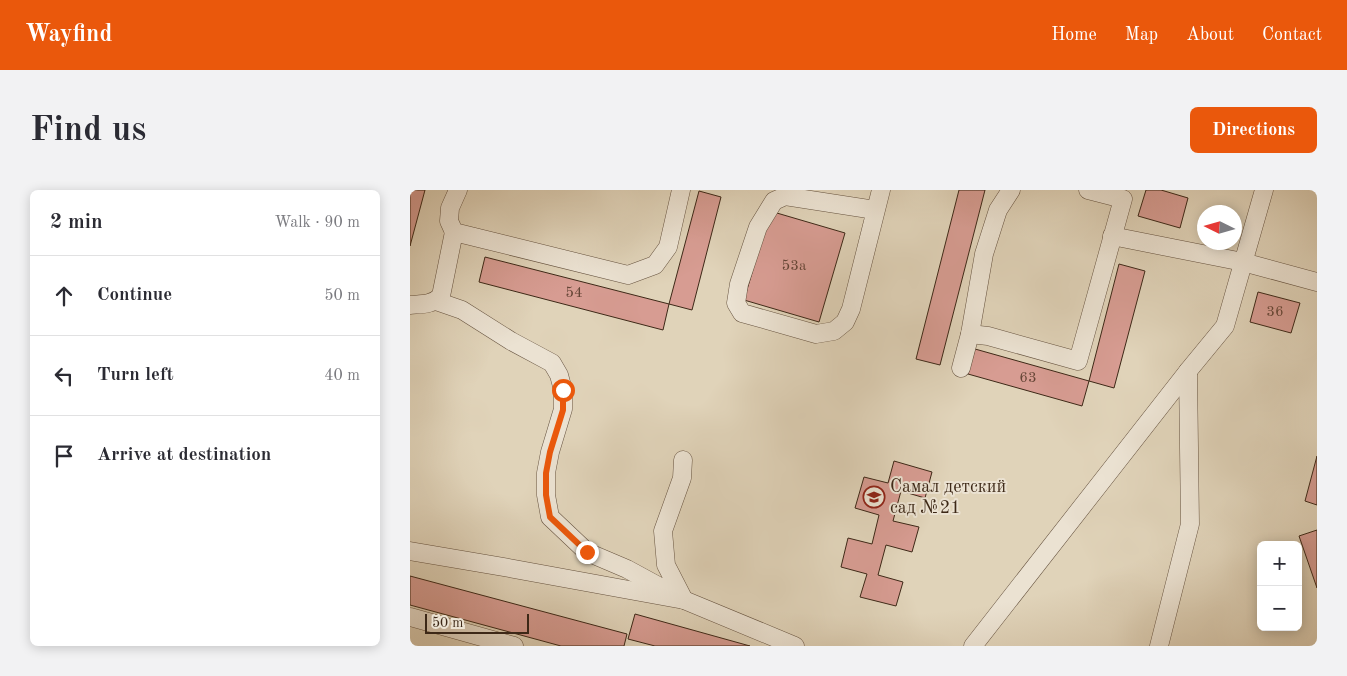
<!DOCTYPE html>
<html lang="en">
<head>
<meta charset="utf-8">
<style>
  :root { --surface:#fff; --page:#f2f2f3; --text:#2b2b33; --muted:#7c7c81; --line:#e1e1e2; --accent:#ea580c }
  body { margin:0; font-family:"Old Standard TT",serif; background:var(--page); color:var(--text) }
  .controls { position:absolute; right:15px; bottom:15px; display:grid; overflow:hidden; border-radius:8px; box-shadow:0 2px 12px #0003 }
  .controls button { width:45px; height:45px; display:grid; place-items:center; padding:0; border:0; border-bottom:1px solid var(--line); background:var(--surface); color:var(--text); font:25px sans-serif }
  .compass { position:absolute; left:787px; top:15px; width:45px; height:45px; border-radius:50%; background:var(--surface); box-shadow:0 2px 12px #0003; rotate:275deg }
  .scale { position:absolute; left:15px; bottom:12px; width:104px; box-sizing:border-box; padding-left:5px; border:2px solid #3d2817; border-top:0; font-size:14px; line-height:18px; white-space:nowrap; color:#3d2817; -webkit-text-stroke:4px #ebe2d2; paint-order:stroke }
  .stop { position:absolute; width:15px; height:15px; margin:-11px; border:4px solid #ea580c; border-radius:50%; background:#fff }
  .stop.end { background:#ea580c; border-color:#fff; box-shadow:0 1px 5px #0008 }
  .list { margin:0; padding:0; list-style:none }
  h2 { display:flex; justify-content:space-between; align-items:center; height:65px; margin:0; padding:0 20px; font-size:21px }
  h2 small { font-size:16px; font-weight:400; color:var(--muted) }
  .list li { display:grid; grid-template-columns:32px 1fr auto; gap:15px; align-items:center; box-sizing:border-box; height:80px; padding:0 20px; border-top:1px solid var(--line) }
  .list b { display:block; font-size:19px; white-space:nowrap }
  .list em { font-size:16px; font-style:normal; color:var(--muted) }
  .icon { flex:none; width:28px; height:28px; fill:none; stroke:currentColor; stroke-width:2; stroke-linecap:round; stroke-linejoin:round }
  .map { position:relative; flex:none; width:907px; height:456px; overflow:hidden; border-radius:8px }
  header { display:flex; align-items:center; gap:30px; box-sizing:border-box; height:70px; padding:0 25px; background:var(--accent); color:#fff }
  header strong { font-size:24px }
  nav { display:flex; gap:28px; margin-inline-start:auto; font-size:18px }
  .intro { display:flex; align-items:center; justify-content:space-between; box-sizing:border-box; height:120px; padding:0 30px }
  h1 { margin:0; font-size:35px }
  .button { padding:12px 22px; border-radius:8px; background:var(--accent); color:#fff; font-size:18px; font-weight:700 }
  main { display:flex; gap:30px; padding:0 30px }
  aside { flex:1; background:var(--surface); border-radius:8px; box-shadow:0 2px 12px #0003 }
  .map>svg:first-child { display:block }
  .building { fill:#d79c92; stroke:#3d2817 }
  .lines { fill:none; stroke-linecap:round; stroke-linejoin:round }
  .minor-casing { stroke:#665340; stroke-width:19 }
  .minor { stroke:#ebe2d2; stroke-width:18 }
  .route { stroke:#ea580c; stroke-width:6 }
  .labels { text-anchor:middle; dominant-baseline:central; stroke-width:4; stroke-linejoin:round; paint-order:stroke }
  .number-label { font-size:15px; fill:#644536 }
  .poi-label { font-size:18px; fill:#3d2817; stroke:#ebe2d2; text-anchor:start }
</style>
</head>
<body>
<header>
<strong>Wayfind</strong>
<nav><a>Home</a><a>Map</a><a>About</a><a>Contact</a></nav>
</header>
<div class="intro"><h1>Find us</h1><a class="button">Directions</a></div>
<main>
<aside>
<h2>2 min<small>Walk · 90 m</small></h2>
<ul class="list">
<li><svg class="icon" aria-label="ahead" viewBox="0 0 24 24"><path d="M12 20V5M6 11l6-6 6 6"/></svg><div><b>Continue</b></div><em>50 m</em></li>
<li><svg class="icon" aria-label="left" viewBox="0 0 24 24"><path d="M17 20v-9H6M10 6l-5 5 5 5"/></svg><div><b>Turn left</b></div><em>40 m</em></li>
<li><svg class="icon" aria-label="arrive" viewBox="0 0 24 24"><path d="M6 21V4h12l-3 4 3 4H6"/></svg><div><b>Arrive at destination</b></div></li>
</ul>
</aside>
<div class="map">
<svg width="907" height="456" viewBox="0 0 907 456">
  <rect width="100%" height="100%" fill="#e0d3b9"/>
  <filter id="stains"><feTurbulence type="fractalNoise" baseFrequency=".004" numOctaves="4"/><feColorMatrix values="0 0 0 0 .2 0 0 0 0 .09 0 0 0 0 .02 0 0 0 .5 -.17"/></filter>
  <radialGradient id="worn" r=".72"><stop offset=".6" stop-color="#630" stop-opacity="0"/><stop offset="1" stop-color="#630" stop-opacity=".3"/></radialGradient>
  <g class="building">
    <path d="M 0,0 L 15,0 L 0,56 Z"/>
    <path d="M 549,0 L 575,0 L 530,175 L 506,169 Z"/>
    <path d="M 736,0 L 751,0 L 778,8 L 770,38 L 728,26 Z"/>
    <path d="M 289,1 L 311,7 L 282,120 L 259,114 Z"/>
    <path d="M 360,21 L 435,43 L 409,132 L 334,110 Z"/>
    <path d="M 75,67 L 259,114 L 253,140 L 69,92 Z"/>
    <path d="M 709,74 L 735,81 L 704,198 L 679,191 Z"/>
    <path d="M 848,102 L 890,113 L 881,143 L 840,132 Z"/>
    <path d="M 565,159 L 679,191 L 672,216 L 558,184 Z"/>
    <path d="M 907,266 L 907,315 L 895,311 Z"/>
    <path d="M 484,271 L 522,282 L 515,308 L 491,301 L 483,331 L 509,337 L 502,362 L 476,355 L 468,385 L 493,392 L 486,416 L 450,407 L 457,384 L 431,377 L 438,348 L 462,354 L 469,325 L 445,318 L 454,287 L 478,293 Z"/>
    <path d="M 907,340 L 907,398 L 889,346 Z"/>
    <path d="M 0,386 L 217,444 L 214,456 L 151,456 L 0,415 Z"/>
    <path d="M 225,424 L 340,456 L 245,456 L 218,449 Z"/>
  </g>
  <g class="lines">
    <g class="minor-casing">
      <g id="minor">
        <path d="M 48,0 L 40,18 L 39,31 L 44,42 L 218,85 L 245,75 L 258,57 L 271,0"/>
        <path d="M 465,20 L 375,6 L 364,11 L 348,37 L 329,94 L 326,113 L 332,123 L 406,144 L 424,141 L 435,132 L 441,119 L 471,0"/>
        <path d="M 702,46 L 833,72 L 907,92"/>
        <path d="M 26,111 L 52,120 L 101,151 L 142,173 L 149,185 L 153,200 L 153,219 L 140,262 L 136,283 L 136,305 L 140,327 L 177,362 L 217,379 L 274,410 L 256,375 L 253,341 L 272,288 L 273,270"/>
        <path d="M 0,115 C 12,114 22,115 31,106 L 44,42"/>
        <path d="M 560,144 L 578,146 L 668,171 L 713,9 L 678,0"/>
        <path d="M 551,178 L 560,144 L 574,64 L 588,20 L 601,0"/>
        <path d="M 0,361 L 99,378 L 274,410 L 385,456"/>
        <path d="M 0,427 L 104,456"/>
        <path d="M 563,456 L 778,181 L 815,136 L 854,0"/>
        <path d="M 749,456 L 780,334 L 778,181"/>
      </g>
    </g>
    <use href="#minor" class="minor"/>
  </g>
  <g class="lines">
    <path class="route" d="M 153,200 L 153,220 L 140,262 L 136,283 L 136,305 L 140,327 L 177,362"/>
  </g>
  <defs>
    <g id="school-ring" transform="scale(1.125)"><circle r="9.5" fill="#ebe2d2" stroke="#8f2418" stroke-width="1.5"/><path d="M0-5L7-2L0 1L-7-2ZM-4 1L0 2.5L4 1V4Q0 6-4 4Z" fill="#8f2418"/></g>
  </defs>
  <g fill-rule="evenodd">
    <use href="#school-ring" x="464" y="307"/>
  </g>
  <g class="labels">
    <g class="number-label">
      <text x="384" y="76">53а</text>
      <text x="164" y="103">54</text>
      <text x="865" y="122">36</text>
      <text x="618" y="188">63</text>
    </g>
    <g class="poi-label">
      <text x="480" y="297">Самал детский<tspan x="480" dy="21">сад №21</tspan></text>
    </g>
  </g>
  <rect width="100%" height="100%" filter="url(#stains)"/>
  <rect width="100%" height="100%" fill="url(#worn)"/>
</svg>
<div class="controls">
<button>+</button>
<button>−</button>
</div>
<svg class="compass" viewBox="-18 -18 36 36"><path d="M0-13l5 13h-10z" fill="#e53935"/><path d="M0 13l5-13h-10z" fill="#7c7c81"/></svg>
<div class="scale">50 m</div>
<div class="stop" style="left:153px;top:200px"></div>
<div class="stop end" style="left:177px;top:362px"></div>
</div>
</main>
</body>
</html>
